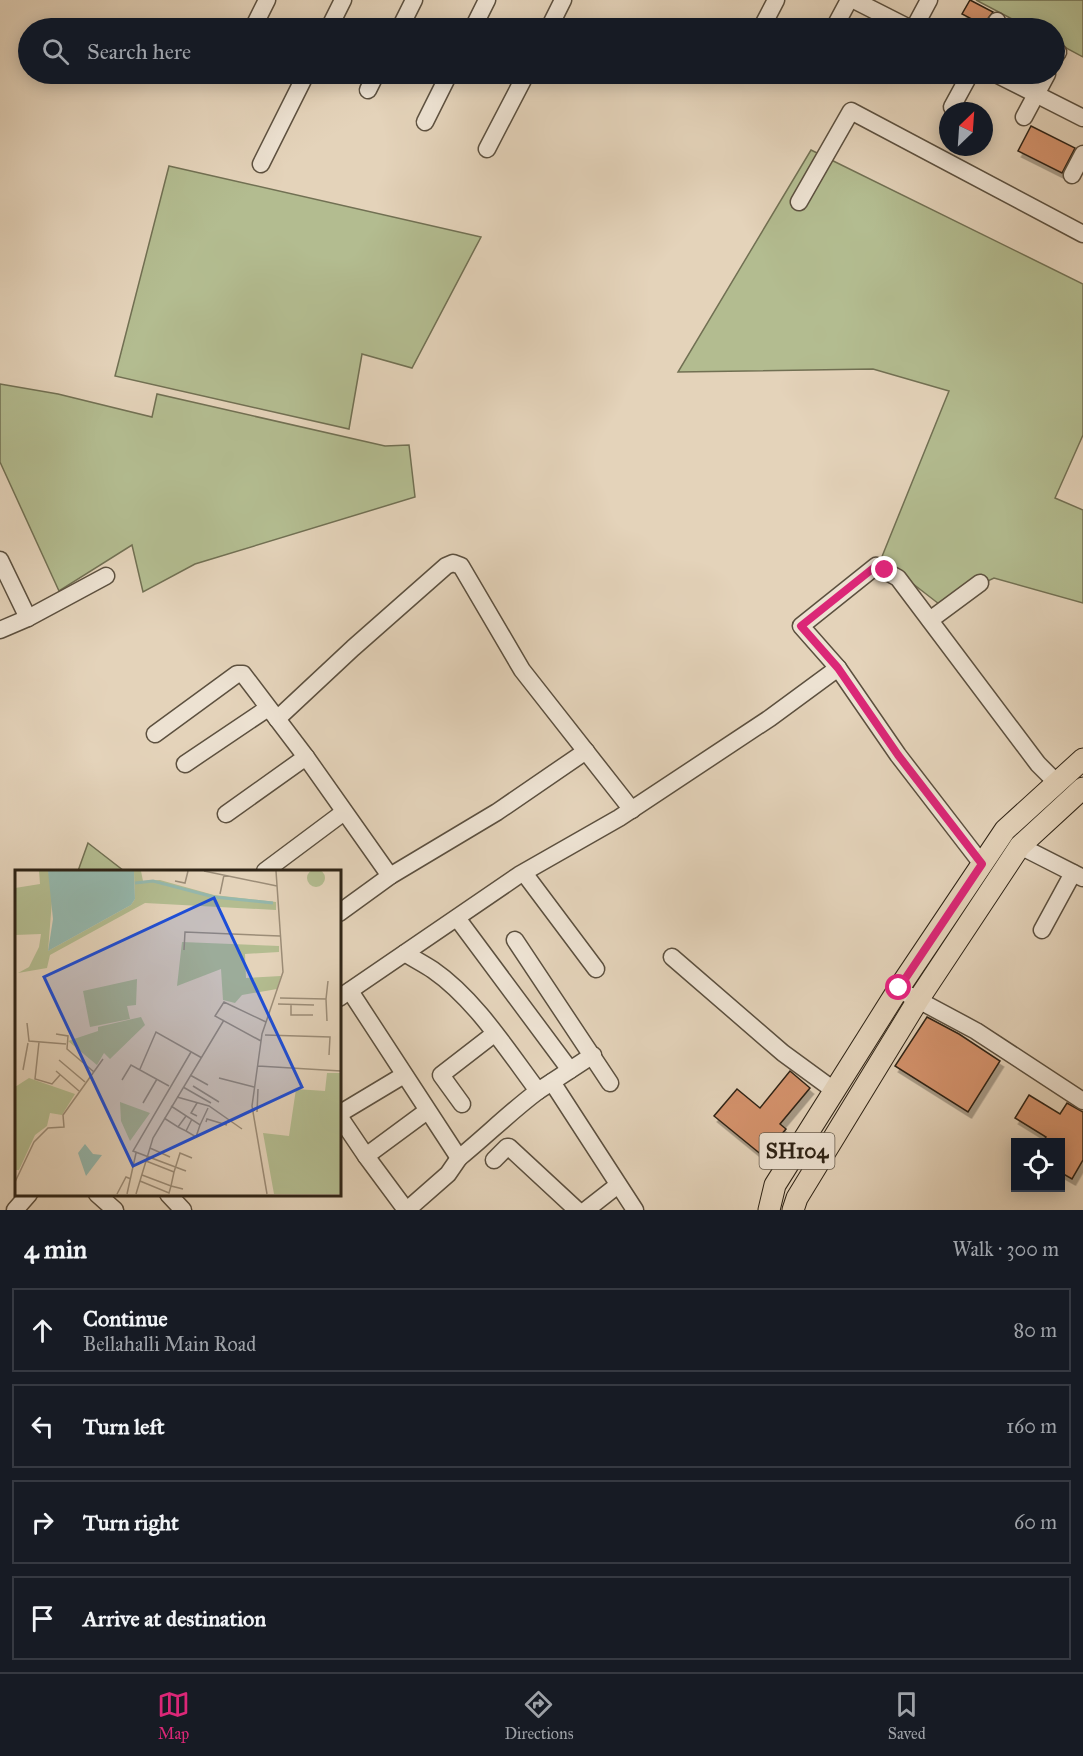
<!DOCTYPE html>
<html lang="en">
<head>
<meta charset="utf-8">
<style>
  :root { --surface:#171b24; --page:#20242c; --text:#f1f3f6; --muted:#9ea1a6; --line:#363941; --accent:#db2777 }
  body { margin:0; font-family:"IM FELL Great Primer",serif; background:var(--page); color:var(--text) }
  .controls { position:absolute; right:18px; bottom:18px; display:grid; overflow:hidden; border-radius:0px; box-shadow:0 3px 15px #0003 }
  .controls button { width:54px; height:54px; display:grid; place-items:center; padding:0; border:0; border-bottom:2px solid var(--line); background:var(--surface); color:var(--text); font:30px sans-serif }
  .compass { position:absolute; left:939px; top:102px; width:54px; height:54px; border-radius:50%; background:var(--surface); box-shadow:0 3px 15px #0003; rotate:25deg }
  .stop { position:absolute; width:18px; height:18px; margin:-14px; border:4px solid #db2777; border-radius:50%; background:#fff }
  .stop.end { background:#db2777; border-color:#fff; box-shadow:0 2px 6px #0008 }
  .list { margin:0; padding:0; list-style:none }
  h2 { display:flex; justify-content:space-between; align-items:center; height:78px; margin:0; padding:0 24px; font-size:26px }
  h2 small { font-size:20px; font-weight:400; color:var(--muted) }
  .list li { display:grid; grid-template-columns:39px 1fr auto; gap:18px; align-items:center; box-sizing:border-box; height:84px; margin:0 12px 12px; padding:0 12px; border:2px solid var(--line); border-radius:0px }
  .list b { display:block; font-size:22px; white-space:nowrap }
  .list p { margin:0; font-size:20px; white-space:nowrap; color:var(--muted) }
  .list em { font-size:20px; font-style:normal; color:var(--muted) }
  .icon { flex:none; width:33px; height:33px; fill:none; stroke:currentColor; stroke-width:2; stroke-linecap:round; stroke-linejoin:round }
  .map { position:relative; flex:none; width:1083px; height:1210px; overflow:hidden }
  .search { position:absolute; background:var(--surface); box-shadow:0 3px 15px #0003; left:18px; right:18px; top:18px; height:66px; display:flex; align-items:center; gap:15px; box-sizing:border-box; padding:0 21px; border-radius:33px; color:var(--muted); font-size:22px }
  .sheet { height:462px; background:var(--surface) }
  nav { display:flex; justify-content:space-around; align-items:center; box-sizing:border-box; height:84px; border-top:2px solid var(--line); background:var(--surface); font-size:16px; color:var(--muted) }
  nav a { display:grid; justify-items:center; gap:3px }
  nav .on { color:var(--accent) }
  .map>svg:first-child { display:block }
  .green { fill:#b3bc90; stroke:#717053; stroke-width:1.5 }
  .building { fill:#d5936d; stroke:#2f2416; stroke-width:1.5; filter:url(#shadow) }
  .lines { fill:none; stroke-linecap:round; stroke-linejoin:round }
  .minor-casing { stroke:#5c503f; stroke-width:19 }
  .major-casing { stroke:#2f2416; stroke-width:23 }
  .minor { stroke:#ede2d2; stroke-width:16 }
  .major { stroke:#e4d3ba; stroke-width:21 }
  .route { stroke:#db2777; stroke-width:8 }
  .labels { text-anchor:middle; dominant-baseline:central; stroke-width:4.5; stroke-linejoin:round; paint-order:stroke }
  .shield { fill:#ede2d2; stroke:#685d4e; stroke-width:1.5 }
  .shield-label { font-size:21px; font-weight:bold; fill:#2f2416 }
  .inset-river { fill:none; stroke:#95b8ad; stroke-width:3 }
  .inset-road { fill:none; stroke:#9c8d78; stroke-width:1.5 }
  .view { fill:#1d4ed8; fill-opacity:0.15; stroke:#1d4ed8; stroke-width:3 }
  .inset-edge { fill:none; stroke:#2f2416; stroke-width:3 }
</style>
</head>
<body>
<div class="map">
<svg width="1083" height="1210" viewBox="0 0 1083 1210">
  <defs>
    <filter id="shadow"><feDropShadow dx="3.5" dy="6" stdDeviation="0" flood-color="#0004"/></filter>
  </defs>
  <rect width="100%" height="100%" fill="#e4d3ba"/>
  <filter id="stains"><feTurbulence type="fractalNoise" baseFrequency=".00333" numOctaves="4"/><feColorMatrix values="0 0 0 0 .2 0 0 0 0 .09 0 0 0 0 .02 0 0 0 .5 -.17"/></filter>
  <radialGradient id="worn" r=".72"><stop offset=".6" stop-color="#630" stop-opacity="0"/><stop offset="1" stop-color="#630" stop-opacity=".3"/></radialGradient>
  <g class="green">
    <path d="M 976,0 L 1083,0 L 1083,57 L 1055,42 L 1054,28 L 1029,28 Z"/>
    <path d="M 811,150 L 1083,284 L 1083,435 L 1055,498 L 1083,510 L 1083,603 L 994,578 L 939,604 L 881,559 L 949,391 L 873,369 L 678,372 Z"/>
    <path d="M 169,166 L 481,237 L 412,368 L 362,354 L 349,429 L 115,376 Z"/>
    <path d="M 0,384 L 58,394 L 152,417 L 157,394 L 385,446 L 409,445 L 415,497 L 195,564 L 143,592 L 132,545 L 59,591 L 0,462 Z"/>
    <path d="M 88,843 L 124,871 L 78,871 Z"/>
  </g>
  <g class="building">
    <path d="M 970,0 L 993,12 L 983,25 L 962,14 Z"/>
    <path d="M 1031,126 L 1075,148 L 1062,173 L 1018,151 Z"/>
    <path d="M 927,1017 L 959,1034 L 1000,1061 L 968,1112 L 895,1066 Z"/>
    <path d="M 790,1071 L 810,1088 L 780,1124 L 786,1129 L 763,1156 L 714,1116 L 737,1089 L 760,1108 Z"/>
    <path d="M 1029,1095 L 1060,1114 L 1067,1103 L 1083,1112 L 1083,1160 L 1072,1179 L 1060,1172 L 1060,1143 L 1042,1143 L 1046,1137 L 1015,1118 Z"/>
  </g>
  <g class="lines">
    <g class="minor-casing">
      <g id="minor">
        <path d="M 854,0 L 909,28"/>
        <path d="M 763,25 L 776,0"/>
        <path d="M 253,28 L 267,0"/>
        <path d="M 329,28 L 343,0"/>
        <path d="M 400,28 L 414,0"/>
        <path d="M 473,28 L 487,0"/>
        <path d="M 549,28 L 563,0"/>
        <path d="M 834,28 L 849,0"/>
        <path d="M 914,28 L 929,0"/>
        <path d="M 993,28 L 997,21"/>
        <path d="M 1054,58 L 1058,52"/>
        <path d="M 996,74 L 1083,118"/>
        <path d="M 368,90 L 376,74"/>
        <path d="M 952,107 L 970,74"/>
        <path d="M 1024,117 L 1047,74"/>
        <path d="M 425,122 L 449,74"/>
        <path d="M 487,149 L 526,74"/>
        <path d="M 261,164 L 306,74"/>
        <path d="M 1072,175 L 1083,154"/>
        <path d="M 799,202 L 851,111 L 1083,234"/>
        <path d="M 0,560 L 28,618"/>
        <path d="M 930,620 L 980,583"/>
        <path d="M 0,630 L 28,618 L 106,576"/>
        <path d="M 277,719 L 353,648 L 446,566 L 453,563 L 461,566 L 522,670 L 632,810"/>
        <path d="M 155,734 L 237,674 L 243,674 L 306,757 L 390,876"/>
        <path d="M 185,764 L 268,708"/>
        <path d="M 226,814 L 306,757"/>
        <path d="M 1020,846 L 1083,878"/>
        <path d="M 982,864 L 898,755 L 838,668 L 801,626 L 876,566 L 898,578 L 1038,764 L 1057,783"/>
        <path d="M 265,871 L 344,812"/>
        <path d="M 524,873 L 596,969"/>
        <path d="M 339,913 L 390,876 L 497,812 L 586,751"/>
        <path d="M 457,918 L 570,1070"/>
        <path d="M 1042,930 L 1073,873"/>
        <path d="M 515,940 L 610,1083"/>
        <path d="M 405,953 C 414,959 424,964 433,970 C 475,999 508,1051 538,1091 L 593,1055"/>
        <path d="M 672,957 L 783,1053 L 835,1091"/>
        <path d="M 350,991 L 459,1158 C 486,1136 510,1112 538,1091"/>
        <path d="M 907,994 L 976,1031 L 1083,1101"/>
        <path d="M 339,998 L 519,875 L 619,818 L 770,718 L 838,668"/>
        <path d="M 552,1082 L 635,1210"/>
        <path d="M 462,1104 L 441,1075 L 494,1034"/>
        <path d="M 339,1114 L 404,1075"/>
        <path d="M 339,1116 L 366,1156 L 427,1111"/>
        <path d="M 366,1156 L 406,1210"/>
        <path d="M 494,1160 L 507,1147 L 509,1147 L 577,1210"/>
        <path d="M 97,1194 L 115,1210"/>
        <path d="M 168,1194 L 183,1210"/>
        <path d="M 15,1210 L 29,1194"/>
        <path d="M 407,1210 L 448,1174 L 459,1158"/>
        <path d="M 586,1210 L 618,1185"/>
      </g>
    </g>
    <g class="major-casing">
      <g id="major">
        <path d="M 769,1210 L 775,1185 L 899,988 L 1005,830 L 1083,759"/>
        <path d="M 793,1210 L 797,1198 L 918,1000 L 1020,846 L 1083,788"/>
      </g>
    </g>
    <use href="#minor" class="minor"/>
    <use href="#major" class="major"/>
  </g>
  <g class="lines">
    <path class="route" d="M 885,570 L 876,566 L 801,626 L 838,668 L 898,755 L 982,864 L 899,988"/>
  </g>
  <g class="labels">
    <rect class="shield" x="759.5" y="1133" width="75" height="36" rx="4.5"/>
    <g class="shield-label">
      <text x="797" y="1151">SH104</text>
    </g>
  </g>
  <g transform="translate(15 870)">
    <rect width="326" height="326" fill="#e4d3ba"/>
    <path d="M292 8a9 9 0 1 1 18 0a9 9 0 1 1-18 0ZM 24,1 L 33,1 L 38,18 L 33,81 L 116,35 L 120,29 L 119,1 L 126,1 L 128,11 L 145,10 L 199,25 L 261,32 L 261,40 L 130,33 L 35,85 L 32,98 L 3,103 L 14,97 L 24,77 L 26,64 L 0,65 L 0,18 L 25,14 ZM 167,72 L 264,76 L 264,82 L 230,84 L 231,108 L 266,106 L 262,119 L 227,125 L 220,133 L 208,130 L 206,99 L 162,116 ZM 122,109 L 121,135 L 112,136 L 115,149 L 75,157 L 68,121 ZM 126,147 L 130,155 L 95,189 L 89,183 L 82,195 L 53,171 L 83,161 L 83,157 ZM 312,203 L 325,203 L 325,324 L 259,324 L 248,263 L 274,266 L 281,219 L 310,221 ZM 14,208 L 60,224 L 47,245 L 35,243 L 32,256 L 20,265 L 4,300 L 0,300 L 0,217 ZM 105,232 L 135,243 L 115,271 L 106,251 Z" fill="#b3bc90"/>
    <path d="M 33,1 L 119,1 L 120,29 L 116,35 L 33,81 L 38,49 ZM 70,274 L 78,284 L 87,285 L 71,306 L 63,283 Z" fill="#95b8ad"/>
    <path class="inset-river" d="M 120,13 L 138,11 L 199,27 L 258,33"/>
    <path class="inset-road" d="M 189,1 L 262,16M 160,11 L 170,13 L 173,1M 205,24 L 209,5M 169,80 L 170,62 L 265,66M 265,128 L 311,129 L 313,111M 311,129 L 312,151M 263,134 L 299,135M 276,135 L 276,145 L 298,145M 12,153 L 14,171 L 51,174M 41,164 L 53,166 L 52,179 L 79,202M 250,165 L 315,167 L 314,185M 246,171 L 200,146 L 209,132 L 251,152M 24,172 L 20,209 L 37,214 L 45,205M 44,190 L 70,212M 243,196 L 326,201M 125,199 L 141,162 L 187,188M 8,200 L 13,173M 41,201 L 64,221M 175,205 L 193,215M 204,208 L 239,217M 107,210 L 116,195 L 154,216M 178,216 L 204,232M 168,217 L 196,233M 162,227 L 194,236 L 227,259M 128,233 L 142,209M 182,233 L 176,243 L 182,246M 156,236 L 185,255 L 193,238M 242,242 L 243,219M 149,248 L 163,257 L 171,246M 191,252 L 192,249 L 212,255M 163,257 L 171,261 L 177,249M 171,261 L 181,267 L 185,255M 135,278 L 155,287M 131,291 L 159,302 L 165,283 L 177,288M 171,301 L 118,281 L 176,182M 127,305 L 156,316 L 159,302M 125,311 L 154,323 L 156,316 L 168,319M 0,312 L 19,272 L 33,258 L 49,257 L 48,245 L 88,189M 102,324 L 111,307 L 116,309M 112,324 L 121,283M 121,324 L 138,268 L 209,150M 252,324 L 237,236 L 247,164 L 268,102 L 261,1"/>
    <path class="view" d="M 199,28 L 287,217 L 118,296 L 29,107 Z"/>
    <rect width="326" height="326" class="inset-edge"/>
  </g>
  <rect width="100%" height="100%" filter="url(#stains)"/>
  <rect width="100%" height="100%" fill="url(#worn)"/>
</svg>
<div class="controls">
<button><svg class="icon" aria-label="locate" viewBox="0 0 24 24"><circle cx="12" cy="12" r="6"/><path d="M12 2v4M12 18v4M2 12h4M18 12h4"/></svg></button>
</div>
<svg class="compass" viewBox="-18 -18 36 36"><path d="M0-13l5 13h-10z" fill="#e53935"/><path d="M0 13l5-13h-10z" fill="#9ea1a6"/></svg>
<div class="stop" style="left:899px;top:988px"></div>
<div class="stop end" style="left:885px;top:570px"></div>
<div class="search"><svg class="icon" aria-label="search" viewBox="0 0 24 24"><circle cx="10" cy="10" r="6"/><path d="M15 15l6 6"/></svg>Search here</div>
</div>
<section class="sheet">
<h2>4 min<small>Walk · 300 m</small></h2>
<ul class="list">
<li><svg class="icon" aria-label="ahead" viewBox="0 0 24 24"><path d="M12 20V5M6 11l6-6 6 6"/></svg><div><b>Continue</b><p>Bellahalli Main Road</p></div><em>80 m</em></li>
<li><svg class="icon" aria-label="left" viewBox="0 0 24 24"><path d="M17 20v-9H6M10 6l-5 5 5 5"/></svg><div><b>Turn left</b></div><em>160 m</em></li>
<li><svg class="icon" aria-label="right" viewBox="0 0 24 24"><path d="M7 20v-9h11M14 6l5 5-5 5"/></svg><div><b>Turn right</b></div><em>60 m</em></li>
<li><svg class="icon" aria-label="arrive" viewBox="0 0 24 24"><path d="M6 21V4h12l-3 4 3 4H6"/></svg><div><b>Arrive at destination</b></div></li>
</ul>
</section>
<nav>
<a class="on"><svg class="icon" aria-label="map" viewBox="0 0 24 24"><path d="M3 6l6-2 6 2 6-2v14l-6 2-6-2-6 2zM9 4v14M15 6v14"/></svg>Map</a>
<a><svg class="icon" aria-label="directions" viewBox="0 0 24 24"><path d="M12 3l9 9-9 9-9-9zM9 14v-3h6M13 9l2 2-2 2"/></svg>Directions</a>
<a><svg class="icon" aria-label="saved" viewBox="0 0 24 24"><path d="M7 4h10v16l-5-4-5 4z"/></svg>Saved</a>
</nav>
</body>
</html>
